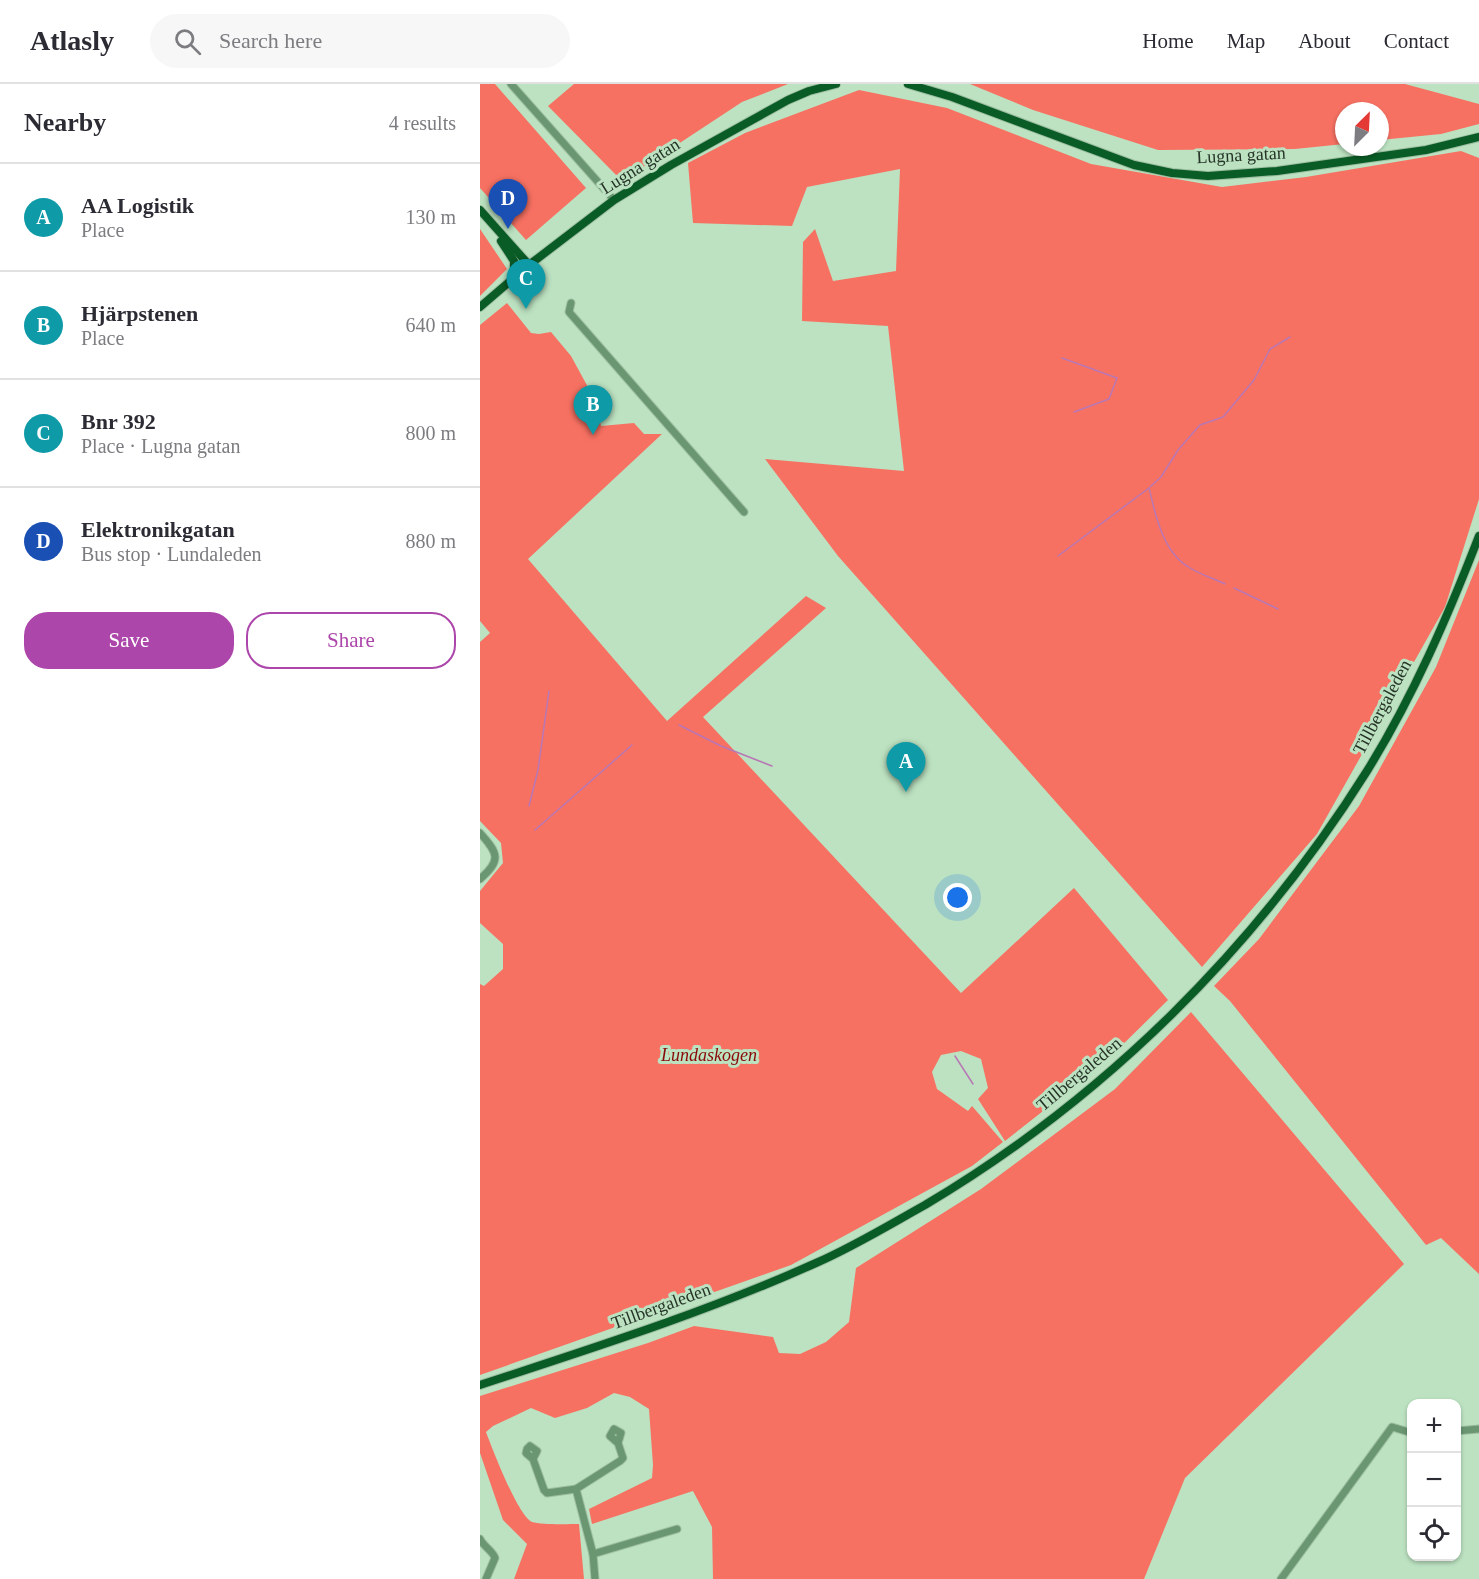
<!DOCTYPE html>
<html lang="en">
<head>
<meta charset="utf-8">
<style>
  :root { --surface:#fff; --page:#f7f7f7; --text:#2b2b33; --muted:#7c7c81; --line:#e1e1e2; --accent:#ad46aa }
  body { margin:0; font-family:Georgia,serif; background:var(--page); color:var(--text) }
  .controls { position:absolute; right:18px; bottom:18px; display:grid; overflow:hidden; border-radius:12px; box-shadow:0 2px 4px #0004 }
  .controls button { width:54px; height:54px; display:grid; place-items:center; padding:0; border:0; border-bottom:2px solid var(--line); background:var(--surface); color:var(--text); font:30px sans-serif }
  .compass { position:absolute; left:855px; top:18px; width:54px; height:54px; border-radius:50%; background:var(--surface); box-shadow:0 2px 4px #0004; rotate:24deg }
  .you { position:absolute; left:478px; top:814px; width:21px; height:21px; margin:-15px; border:4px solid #fff; border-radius:50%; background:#1a73e8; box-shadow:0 0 0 9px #1a73e833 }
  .badge { display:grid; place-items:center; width:39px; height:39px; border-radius:50%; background:var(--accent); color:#fff; font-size:20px; font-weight:700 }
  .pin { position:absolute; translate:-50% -50px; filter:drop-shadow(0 2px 3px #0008) }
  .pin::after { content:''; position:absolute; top:32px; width:21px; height:18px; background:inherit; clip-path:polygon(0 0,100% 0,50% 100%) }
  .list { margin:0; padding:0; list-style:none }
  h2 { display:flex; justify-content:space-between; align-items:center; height:78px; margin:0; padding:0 24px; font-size:26px }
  h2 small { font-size:20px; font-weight:400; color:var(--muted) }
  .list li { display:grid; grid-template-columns:39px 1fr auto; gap:18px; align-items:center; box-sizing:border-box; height:108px; padding:0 24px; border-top:2px solid var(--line) }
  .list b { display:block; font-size:22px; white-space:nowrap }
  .list p { margin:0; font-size:20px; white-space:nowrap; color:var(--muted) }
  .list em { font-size:20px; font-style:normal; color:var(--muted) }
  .actions { display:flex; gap:12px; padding:18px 24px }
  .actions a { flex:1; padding:14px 0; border:2px solid var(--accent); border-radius:24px; text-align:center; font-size:21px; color:var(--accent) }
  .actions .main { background:var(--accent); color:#fff }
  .icon { flex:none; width:33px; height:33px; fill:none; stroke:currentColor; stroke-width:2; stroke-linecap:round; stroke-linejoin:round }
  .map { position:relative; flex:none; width:999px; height:1495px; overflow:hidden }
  header { display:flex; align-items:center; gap:36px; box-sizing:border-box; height:84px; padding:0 30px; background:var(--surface); border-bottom:2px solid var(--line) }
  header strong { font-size:28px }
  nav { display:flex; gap:33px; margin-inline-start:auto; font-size:21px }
  .search { width:420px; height:54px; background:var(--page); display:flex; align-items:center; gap:15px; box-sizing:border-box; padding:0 21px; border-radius:33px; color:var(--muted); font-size:22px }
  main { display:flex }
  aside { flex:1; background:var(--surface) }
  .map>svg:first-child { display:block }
  .forest { fill:#f77162 }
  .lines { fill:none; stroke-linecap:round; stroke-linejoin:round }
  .stream { stroke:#b877b5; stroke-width:1.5 }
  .minor-casing { stroke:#9ebfa2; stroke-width:9 }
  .major-casing { stroke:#9ebfa2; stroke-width:10 }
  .minor { stroke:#6a9771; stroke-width:7 }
  .major { stroke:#0a5c26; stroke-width:8 }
  .labels { text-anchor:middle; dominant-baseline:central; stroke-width:6; stroke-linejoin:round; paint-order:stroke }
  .street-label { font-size:18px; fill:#253427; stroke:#bce2c1 }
  .park-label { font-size:18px; font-style:italic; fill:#890a08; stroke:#bce2c1 }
</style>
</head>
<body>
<header>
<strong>Atlasly</strong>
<div class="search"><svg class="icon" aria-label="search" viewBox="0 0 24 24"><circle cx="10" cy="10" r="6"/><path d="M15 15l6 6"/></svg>Search here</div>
<nav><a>Home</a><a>Map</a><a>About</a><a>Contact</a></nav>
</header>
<main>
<aside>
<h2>Nearby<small>4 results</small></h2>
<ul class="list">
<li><span class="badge" style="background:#0f9aa8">A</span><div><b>AA Logistik</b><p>Place</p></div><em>130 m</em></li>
<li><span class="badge" style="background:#0f9aa8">B</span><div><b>Hjärpstenen</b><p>Place</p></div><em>640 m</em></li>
<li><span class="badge" style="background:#0f9aa8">C</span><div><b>Bnr 392</b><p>Place · Lugna gatan</p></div><em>800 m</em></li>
<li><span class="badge" style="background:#1a4fb4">D</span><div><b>Elektronikgatan</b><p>Bus stop · Lundaleden</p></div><em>880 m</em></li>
</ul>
<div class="actions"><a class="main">Save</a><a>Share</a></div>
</aside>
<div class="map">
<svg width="999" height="1495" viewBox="0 0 999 1495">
  <rect width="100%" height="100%" fill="#bce2c1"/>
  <g class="forest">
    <path d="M 0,0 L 15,0 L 106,104 L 46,156 L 0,104 Z"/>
    <path d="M 94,0 L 308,0 L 262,18 L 142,97 L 68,22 Z"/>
    <path d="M 490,0 L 925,0 L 999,20 L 999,40 L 961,50 L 900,56 L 900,27 L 864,27 L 864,60 L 815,65 L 678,66 L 553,26 Z"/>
    <path d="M 379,6 L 467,24 L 611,80 L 742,103 L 826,93 L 981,67 L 999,74 L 999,415 L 965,523 L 837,750 L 722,883 L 358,472 L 285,375 L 424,387 L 408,242 L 322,237 L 323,158 L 335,145 L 353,197 L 416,187 L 420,85 L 327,103 L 312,142 L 213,139 L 208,79 L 265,49 Z"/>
    <path d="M 0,145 L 27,185 L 0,212 Z"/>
    <path d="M 27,219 L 51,249 L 59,250 L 71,248 L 91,272 L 115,316 L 121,342 L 154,339 L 164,350 L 182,350 L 48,475 L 187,637 L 326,512 L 346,524 L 223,633 L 481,909 L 594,804 L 688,916 L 623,980 L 525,1057 L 498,1015 L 508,1004 L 501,975 L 481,967 L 461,971 L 452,988 L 457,1005 L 488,1027 L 492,1022 L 523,1058 L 492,1082 L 311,1181 L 0,1291 L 0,900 L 4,902 L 23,885 L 23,860 L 0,839 L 0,807 L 23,779 L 21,759 L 0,737 L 0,558 L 10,549 L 0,537 L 0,241 Z"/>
    <path d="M 999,476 L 999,1190 L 961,1154 L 946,1161 L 750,917 L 734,902 L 779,855 L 879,722 L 956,583 Z"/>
    <path d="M 711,928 L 924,1180 L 705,1394 L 664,1495 L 233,1495 L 232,1443 L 213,1407 L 112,1440 L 109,1425 L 172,1394 L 173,1381 L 169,1325 L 150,1313 L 134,1309 L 107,1324 L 75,1334 L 51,1324 L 13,1342 L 6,1348 C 12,1364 38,1432 52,1438 C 61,1441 89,1440 99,1440 L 104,1495 L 34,1495 L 47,1460 L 23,1436 L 0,1369 L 0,1312 L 168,1259 L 214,1242 L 293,1253 L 299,1269 L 320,1270 L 346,1258 L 369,1238 L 376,1184 L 501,1105 L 635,1005 Z"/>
  </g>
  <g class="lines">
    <g class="stream">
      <path d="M 582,274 L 637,294 L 629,315 L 594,328"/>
      <path d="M 670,403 L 681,393 L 698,366 L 720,341 L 743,333 L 774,296 L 790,265 L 810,253"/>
      <path d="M 578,472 L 669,404 C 675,430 683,467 707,482 C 718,490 733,494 745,500"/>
      <path d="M 754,504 L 798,525"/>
      <path d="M 199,641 L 241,662 L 292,682"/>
      <path d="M 49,722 L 58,686 L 69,607"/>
      <path d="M 55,746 L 152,661"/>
      <path d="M 475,972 L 493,1000"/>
    </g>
    <g class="minor-casing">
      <g id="minor">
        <path d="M 31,0 L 134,116"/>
        <path d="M 91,219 L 89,228 L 264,428"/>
        <path d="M 0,749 C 18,769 22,776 0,795"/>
        <path d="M 976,1347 L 999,1345"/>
        <path d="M 53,1375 L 57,1367 L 50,1362 L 47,1365 L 46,1369 L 53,1375 L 64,1406 L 67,1409 L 96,1405 L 140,1377 L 143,1374 L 138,1359 L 130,1352 L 134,1345 L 141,1349 L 138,1359"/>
        <path d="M 96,1405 L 113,1470 L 115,1495"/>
        <path d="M 0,1455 C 4,1463 13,1467 15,1474 L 6,1495"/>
        <path d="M 113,1470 L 197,1445"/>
        <path d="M 801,1495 L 912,1343 L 932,1349"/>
      </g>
    </g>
    <g class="major-casing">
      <g id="major">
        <path d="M 428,0 L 472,13 L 654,81 L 692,89 L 728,92 L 797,87 L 946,66 L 999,53"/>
        <path d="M 0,126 L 49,181"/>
        <path d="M 21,157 L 34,177 L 34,193"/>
        <path d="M 0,223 L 49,181 L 134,116 L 191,81 L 308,16 L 329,7 L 356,0"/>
        <path d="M 0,1301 C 113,1264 227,1228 336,1179 C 373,1163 409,1141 445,1121 C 625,1014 776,864 887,687 C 933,613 968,532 999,452"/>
      </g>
    </g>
    <use href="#minor" class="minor"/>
    <use href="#major" class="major"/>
  </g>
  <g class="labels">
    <g class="street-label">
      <text transform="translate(761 71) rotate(-3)">Lugna gatan</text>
      <text transform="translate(160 82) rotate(-32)">Lugna gatan</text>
      <text transform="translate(902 623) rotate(-62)">Tillbergaleden</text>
      <text transform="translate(599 990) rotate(-40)">Tillbergaleden</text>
      <text transform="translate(181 1222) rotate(-20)">Tillbergaleden</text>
    </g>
    <g class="park-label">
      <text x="229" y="971">Lundaskogen</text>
    </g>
  </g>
</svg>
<div class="controls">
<button>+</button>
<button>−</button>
<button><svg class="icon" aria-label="locate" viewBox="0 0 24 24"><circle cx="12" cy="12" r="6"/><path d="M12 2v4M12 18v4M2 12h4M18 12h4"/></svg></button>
</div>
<svg class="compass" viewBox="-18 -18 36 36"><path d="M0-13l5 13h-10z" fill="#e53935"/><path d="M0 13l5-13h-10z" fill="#7c7c81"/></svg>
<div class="you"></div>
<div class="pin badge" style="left:426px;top:708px;background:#0f9aa8">A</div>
<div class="pin badge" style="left:113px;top:351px;background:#0f9aa8">B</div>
<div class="pin badge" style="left:46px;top:225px;background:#0f9aa8">C</div>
<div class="pin badge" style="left:28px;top:145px;background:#1a4fb4">D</div>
</div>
</main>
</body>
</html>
